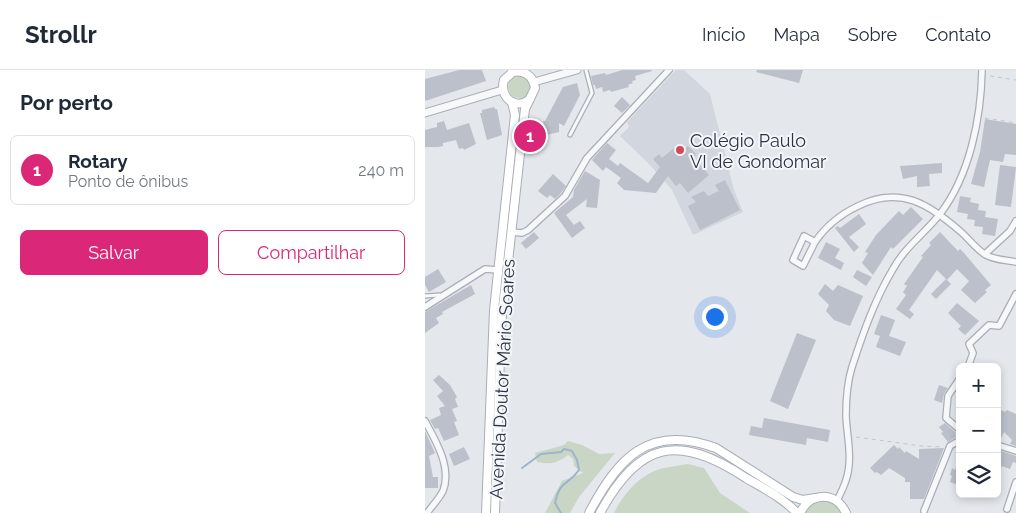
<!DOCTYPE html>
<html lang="pt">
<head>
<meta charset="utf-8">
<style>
  :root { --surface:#fff; --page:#f6f6f7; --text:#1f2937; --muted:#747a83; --line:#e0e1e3; --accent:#db2777 }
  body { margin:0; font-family:Raleway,sans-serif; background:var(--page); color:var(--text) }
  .controls { position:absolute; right:15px; bottom:15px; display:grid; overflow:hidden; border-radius:8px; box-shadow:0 2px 8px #0003 }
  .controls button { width:45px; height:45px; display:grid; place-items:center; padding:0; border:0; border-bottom:1px solid var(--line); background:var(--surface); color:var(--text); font:25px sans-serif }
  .you { position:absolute; left:289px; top:246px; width:18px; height:18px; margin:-12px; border:4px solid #fff; border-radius:50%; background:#1a73e8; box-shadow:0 0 0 8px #1a73e833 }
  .badge { display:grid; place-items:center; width:32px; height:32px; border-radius:50%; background:var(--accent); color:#fff; font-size:16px; font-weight:700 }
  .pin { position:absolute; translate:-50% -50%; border:2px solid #fff; box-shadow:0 1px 5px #0006 }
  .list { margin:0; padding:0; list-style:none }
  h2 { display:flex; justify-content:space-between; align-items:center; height:65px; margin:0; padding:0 20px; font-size:21px }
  h2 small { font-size:16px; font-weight:400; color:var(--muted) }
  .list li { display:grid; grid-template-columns:32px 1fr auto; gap:15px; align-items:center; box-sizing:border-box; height:70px; margin:0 10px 10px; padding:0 10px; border:1px solid var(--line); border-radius:8px }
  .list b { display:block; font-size:19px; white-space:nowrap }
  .list p { margin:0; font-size:16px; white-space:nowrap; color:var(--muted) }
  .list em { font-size:16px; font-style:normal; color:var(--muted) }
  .actions { display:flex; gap:10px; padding:15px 20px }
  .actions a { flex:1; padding:11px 0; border:1px solid var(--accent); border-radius:8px; text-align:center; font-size:18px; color:var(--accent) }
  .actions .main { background:var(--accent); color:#fff }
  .icon { flex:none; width:28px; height:28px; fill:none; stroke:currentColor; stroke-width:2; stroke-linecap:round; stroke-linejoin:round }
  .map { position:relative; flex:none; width:591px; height:443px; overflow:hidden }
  header { display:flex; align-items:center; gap:30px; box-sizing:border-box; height:70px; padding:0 25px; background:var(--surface); border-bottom:1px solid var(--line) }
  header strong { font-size:24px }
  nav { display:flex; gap:28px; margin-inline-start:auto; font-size:18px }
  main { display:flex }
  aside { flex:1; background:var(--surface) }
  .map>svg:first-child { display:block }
  .built { fill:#d2d6de }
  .green { fill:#c9d6c5 }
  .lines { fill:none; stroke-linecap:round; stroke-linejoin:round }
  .stream { stroke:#9fb4cc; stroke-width:2 }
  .building { fill:#bbc0ca }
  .service-casing { stroke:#a9aeb7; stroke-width:5.5 }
  .minor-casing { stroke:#a9aeb7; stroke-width:8 }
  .tertiary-casing { stroke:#a9aeb7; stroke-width:9 }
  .secondary-casing { stroke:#a9aeb7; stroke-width:10 }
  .path { stroke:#c2c5cb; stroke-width:1; stroke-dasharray:4 4; stroke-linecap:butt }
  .service { stroke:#f7f8fa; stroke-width:3 }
  .minor { stroke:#f7f8fa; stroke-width:5.5 }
  .tertiary { stroke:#f7f8fa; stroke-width:7 }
  .secondary { stroke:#fff; stroke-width:8 }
  .poi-dot { fill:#d1495b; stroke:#f4f6f9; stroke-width:2 }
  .labels { text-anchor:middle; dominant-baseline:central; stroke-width:4; stroke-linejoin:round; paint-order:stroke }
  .poi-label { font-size:18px; fill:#2b3445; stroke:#f4f6f9; text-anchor:start }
  .street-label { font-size:18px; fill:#2b3445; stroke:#f4f6f9 }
</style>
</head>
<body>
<header>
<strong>Strollr</strong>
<nav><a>Início</a><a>Mapa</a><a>Sobre</a><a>Contato</a></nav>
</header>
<main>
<aside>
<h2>Por perto<small></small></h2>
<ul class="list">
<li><span class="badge">1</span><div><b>Rotary</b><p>Ponto de ônibus</p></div><em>240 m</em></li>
</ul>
<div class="actions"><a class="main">Salvar</a><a>Compartilhar</a></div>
</aside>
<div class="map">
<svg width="591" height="443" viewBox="0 0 591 443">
  <rect width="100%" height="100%" fill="#e4e7ec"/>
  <path class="built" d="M 251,0 L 259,0 L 285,24 L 309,120 L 318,142 L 268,165 L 247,120 L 225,95 L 195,66 L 204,57 L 202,52 Z"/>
  <g class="green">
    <circle cx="94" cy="17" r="11"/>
    <path d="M 143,371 L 157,375 L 174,384 L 190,383 L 154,427 L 145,443 L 120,443 L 137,411 L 158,403 L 149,396 L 148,389 L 143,385 C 133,393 125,395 112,392 L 110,383 L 139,375 Z"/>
    <path d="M 263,394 L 279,398 L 295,423 L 325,443 L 189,443 C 198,425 214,405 235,399 C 244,397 254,395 263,394 Z"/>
    <path d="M 393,431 C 403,430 411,433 416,443 L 380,443 L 387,434 Z"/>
  </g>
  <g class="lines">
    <path class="stream" d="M 97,398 L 116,384 L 136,382 L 139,379 L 147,381 L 152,390 L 154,400 C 143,416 135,409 130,433 L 136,443"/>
  </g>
  <g class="building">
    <path d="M 34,0 L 57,0 L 61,11 L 0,31 L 0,9 Z"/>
    <path d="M 197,0 L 227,0 L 227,1 L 210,6 L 211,10 L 207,11 L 208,13 L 203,15 L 204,17 L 186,22 L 185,20 L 178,22 L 177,17 L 171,19 L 170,15 L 168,15 L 166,6 L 180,3 L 181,5 Z"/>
    <path d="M 332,0 L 378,0 L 374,13 L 331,2 Z"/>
    <path d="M 152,13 L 155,25 L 139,56 L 134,53 L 134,62 L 121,65 L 118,51 L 120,51 L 138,17 Z"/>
    <path d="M 197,27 L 205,35 L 197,43 L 189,36 Z"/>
    <path d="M 69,37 L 70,39 L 72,39 L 77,65 L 62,70 L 55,43 L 57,43 L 57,40 Z"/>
    <path d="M 560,49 L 591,54 L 591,85 L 580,84 L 578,92 L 565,90 L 559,117 L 546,114 L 555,82 Z"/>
    <path d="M 19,51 L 22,60 L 44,53 L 51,74 L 39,80 L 38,78 L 34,79 L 31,70 L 18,73 L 18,76 L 13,77 L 0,77 L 0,60 L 12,57 L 12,53 Z"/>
    <path d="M 182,73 L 191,80 L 184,89 L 193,96 L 195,93 L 223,113 L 235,97 L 228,89 L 234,84 L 237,88 L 254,74 L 259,79 L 263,76 L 271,84 L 268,87 L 284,105 L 263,123 L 255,113 L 251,116 L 243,106 L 231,123 L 199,120 L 192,113 L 196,108 L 181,97 L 178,101 L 167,90 Z"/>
    <path d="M 517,93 L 517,103 L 504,104 L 505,116 L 492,117 L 492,106 L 478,109 L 475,96 Z"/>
    <path d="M 575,95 L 591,97 L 586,137 L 570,135 Z"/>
    <path d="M 160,101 L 175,110 L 172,138 L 161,137 L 162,129 L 141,145 L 149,155 L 155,151 L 160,158 L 147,168 L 129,143 L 148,127 L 149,120 Z"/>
    <path d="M 128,104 L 141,116 L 136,123 L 130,129 L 125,125 L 122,128 L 113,121 Z"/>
    <path d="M 300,110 L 315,140 L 275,160 L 263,136 L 271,132 L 266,127 L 279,121 L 283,126 L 294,121 L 290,115 Z"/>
    <path d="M 535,126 L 546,128 L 545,132 L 554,134 L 553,140 L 561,141 L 560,147 L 573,149 L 570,166 L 557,164 L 558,157 L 549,156 L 550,150 L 542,149 L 543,144 L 532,142 Z"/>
    <path d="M 486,137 L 498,149 L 468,179 L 466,177 L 448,205 L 437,193 L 443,183 L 440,182 L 451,165 L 474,141 L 478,145 Z"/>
    <path d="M 434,144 L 441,154 L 424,167 L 434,177 L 429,182 L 410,158 L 413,156 L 415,158 Z"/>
    <path d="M 109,162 L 114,168 L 101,179 L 96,173 Z"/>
    <path d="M 515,162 L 533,181 L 535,179 L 539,183 L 566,215 L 560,220 L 562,222 L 550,233 L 536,220 L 544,211 L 532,199 L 522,210 L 512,200 L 484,240 L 489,244 L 485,249 L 471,239 L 481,225 L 478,222 L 482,216 L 479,214 L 498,187 L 496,186 L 506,175 L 504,173 Z"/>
    <path d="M 401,172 L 415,179 L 410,188 L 419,193 L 416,200 L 393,188 Z"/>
    <path d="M 13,199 L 21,212 L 4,222 L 0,215 L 0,207 Z"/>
    <path d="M 432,200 L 447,207 L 441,216 L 428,207 Z"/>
    <path d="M 521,209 L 526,214 L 511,229 L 506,224 Z"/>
    <path d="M 400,214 L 408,221 L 413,215 L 438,226 L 425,256 L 409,250 L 401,241 L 404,235 L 393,224 Z"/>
    <path d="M 46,215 L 50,224 L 17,242 L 18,244 L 11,248 L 14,253 L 0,263 L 0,242 Z"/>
    <path d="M 532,233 L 554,251 L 540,265 L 533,259 L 536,256 L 523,243 Z"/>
    <path d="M 456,245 L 470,250 L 464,266 L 481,272 L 475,286 L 451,277 L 455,266 L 449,264 Z"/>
    <path d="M 372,263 L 391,270 L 363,339 L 345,331 Z"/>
    <path d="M 14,305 L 25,315 L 32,327 L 30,329 L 33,337 L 27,339 L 32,351 L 29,352 L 34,365 L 19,371 L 13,358 L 10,359 L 5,350 L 16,345 L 14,338 L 20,336 L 12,326 L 18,321 L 8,310 Z"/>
    <path d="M 514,315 L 523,318 L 519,324 L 517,333 L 509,330 Z"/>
    <path d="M 572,338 L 580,342 L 582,340 L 591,344 L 591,376 L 585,374 L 587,370 L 579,362 L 575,371 L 572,370 Z"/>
    <path d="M 339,348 L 405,360 L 403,372 L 382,368 L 381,375 L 324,365 L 326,356 L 337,358 Z"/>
    <path d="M 520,353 L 531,363 L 530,365 L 532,366 L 523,372 L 516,363 L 518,362 L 514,357 Z"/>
    <path d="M 0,361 L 10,383 L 4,386 L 8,407 L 13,407 L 13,418 L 0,418 Z"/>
    <path d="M 469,375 L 473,379 L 474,377 L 480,383 L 481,381 L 494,389 L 494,379 L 519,378 L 499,429 L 485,429 L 485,412 L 480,412 L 480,408 L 464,398 L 456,405 L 452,402 L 450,403 L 445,398 Z"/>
    <path d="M 39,377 L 45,389 L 29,396 L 24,384 Z"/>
    <path d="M 576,381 L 591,386 L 591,393 L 588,392 L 585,399 L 577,396 L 572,407 L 572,382 L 575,384 Z"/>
    <path d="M 534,389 L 535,408 L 533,415 L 525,412 L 527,406 L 525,405 L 527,398 L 530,400 Z"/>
  </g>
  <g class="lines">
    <g class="service-casing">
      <g id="service">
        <path d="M 145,65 L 167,23 L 161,0"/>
        <path d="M 0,226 L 15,225"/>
      </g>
    </g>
    <g class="minor-casing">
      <g id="minor">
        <path d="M 86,162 L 97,163 L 103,160 L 140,126 L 162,88 L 244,0"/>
        <path d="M 390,172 L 378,196 L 368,190 L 379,166 L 390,172 C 401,156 416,144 433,136 C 475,115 504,134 536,162 C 544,169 552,180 561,185 C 569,190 582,190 591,192"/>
        <path d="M 560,184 L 585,161 L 591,151"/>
        <path d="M 0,237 L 60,199 L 73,200"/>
        <path d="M 543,297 L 548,283 L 544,274 L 564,255 L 574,256 L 591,224"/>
        <path d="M 535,308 L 523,326 L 521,348 L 535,360"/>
        <path d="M 0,351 C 11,371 27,398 18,421 C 14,429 7,436 2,443"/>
        <path d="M 572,375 L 591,381"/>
        <path d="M 412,431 C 415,424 419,417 421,410 C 428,389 422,367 421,346 C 421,329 422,313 427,297 C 438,263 450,229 468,199 C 480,177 500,163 515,144 C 545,105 556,48 557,0"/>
        <path d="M 582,439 L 591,412"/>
        <path d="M 499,441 L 525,376 L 535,370"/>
      </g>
    </g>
    <g class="tertiary-casing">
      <g id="tertiary">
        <path d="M 109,12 L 152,0"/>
        <path d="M 0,43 L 77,20"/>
      </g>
    </g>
    <g class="secondary-casing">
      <g id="secondary">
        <path d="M 90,0 L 79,10 C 74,27 90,41 105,29"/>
        <path d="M 61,443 L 69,240 L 90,45 L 87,32"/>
        <path d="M 70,443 L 76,255 L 100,39 L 110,18 C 108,5 99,0 87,2"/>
        <path d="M 164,443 C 193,388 224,353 291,378 L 368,427 L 378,430 L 390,428"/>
        <path d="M 175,443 C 214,371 253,363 321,408 C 338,418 358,428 372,443"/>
        <path d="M 375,443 C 385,422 411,421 421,443"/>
      </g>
    </g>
    <g class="path">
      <path d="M 565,6 L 591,10"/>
      <path d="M 560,48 L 591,53"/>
      <path d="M 431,367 L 496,376 L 518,377"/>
    </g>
    <use href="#service" class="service"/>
    <use href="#minor" class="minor"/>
    <use href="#tertiary" class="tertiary"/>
    <use href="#secondary" class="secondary"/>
  </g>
  <circle class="poi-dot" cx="255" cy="80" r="5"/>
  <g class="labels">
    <g class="poi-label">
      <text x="265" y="70">Colégio Paulo<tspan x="265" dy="21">VI de Gondomar</tspan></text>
    </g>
    <g class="street-label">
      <text transform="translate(77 309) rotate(-87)">Avenida Doutor Mário Soares</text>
    </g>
  </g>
</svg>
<div class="controls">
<button>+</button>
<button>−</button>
<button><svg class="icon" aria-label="layers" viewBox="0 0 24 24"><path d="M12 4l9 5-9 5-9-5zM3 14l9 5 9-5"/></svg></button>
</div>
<div class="you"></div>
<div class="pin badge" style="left:105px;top:66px">1</div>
</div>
</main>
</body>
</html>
